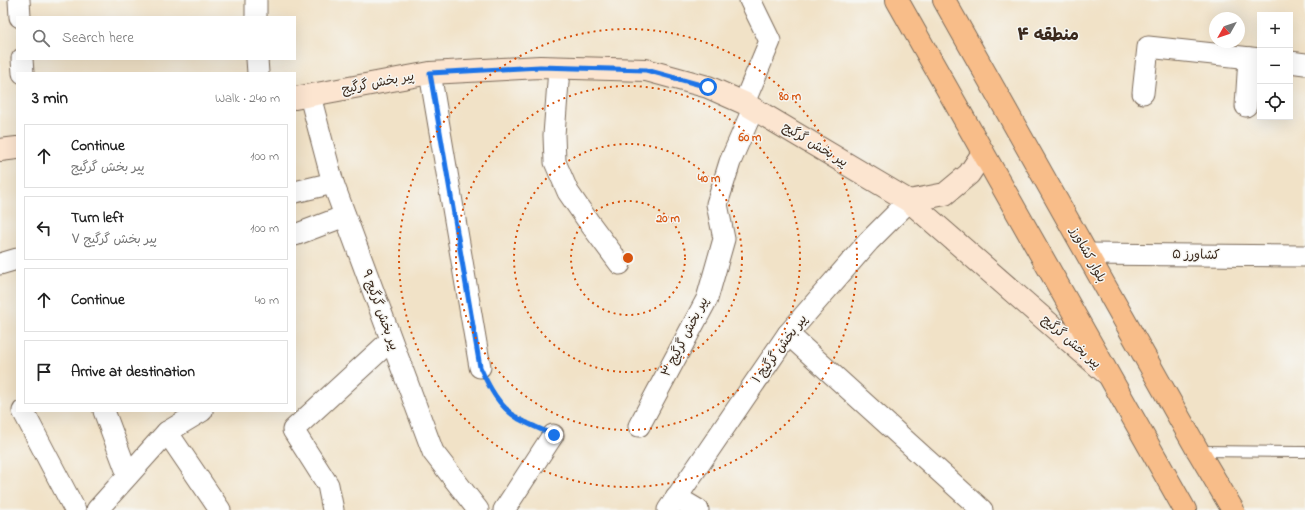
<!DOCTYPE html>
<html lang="en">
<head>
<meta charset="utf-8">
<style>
  :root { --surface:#fff; --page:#f2f2f2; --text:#222; --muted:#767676; --line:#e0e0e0 }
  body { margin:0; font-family:"Indie Flower","Playpen Sans Arabic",sans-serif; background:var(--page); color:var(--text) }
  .controls { position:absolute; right:12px; top:12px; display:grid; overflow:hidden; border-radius:0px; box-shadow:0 4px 16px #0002 }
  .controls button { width:36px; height:36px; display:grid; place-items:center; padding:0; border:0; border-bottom:1px solid var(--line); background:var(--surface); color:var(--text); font:20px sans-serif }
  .compass { position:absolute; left:1209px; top:12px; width:36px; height:36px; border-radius:50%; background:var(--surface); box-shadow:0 4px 16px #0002; rotate:230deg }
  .stop { position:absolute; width:12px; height:12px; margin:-9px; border:3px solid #1a73e8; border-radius:50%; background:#fff }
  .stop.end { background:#1a73e8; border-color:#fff; box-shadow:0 1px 4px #0008 }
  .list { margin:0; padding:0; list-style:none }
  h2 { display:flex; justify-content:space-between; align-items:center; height:52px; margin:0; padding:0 16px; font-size:17px }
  h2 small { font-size:13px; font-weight:400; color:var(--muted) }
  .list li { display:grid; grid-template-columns:26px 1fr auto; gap:12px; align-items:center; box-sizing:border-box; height:64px; margin:0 8px 8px; padding:0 8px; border:1px solid var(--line); border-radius:0px }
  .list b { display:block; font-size:15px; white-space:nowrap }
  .list p { margin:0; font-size:13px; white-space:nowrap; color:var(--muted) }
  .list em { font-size:13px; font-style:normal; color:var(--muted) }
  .icon { flex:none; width:22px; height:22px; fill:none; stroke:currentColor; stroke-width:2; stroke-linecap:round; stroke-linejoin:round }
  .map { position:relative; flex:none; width:1305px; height:510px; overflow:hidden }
  .search { position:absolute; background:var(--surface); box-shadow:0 4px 16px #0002; left:16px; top:16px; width:280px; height:44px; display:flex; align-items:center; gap:10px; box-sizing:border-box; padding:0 14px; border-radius:0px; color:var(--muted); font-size:15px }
  .panel { position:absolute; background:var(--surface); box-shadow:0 4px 16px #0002; left:16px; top:72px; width:280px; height:340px; border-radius:0px }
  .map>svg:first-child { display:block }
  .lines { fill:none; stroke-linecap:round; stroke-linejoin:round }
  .lane-casing { stroke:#7b6a59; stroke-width:12 }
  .street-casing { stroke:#7b6a59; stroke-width:23 }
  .secondary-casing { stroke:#7b6a59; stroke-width:24 }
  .primary-casing { stroke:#7b6a59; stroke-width:24 }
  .path { stroke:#7b6a59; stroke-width:2.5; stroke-dasharray:1 3; stroke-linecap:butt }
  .lane { stroke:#fff; stroke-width:10 }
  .street { stroke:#fff; stroke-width:21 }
  .secondary { stroke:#fce5d0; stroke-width:22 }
  .primary { stroke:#f8bd89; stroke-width:22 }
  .route { stroke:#1a73e8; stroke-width:5 }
  .ring { fill:none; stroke:#d7540e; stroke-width:2; stroke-dasharray:2 4 }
  .labels { text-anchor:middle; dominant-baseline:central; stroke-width:3; stroke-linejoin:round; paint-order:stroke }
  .street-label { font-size:13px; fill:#3b2a1e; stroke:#f6f6f2 }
  .district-label { font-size:17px; font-weight:bold; fill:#3b2a1e; stroke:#f6f6f2 }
  .centre { fill:#d7540e; stroke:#f6f6f2; stroke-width:2 }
  .ring-label { font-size:12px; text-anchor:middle; font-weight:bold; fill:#d7540e; stroke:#f6f6f2; stroke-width:3; stroke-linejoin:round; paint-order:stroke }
</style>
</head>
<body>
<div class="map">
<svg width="1305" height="510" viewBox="0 0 1305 510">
  <rect width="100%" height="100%" fill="#f6f6f2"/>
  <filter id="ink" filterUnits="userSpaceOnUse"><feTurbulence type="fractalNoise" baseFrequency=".025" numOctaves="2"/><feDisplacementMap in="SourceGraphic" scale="8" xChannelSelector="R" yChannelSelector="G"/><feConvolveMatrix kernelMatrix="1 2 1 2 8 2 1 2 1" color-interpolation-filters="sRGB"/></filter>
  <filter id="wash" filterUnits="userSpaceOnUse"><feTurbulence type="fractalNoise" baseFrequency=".012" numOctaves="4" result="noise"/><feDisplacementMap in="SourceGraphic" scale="16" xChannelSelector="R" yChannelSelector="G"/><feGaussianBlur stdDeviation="0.9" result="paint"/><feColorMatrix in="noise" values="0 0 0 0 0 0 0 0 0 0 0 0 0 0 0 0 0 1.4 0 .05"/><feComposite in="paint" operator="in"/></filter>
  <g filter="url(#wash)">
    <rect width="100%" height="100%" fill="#f1e2c7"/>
  </g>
  <g filter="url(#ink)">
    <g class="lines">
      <g class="lane-casing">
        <path id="lane" d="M 1198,451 L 1305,452"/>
      </g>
      <g class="street-casing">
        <g id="street">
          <path d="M 19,0 L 20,17"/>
          <path d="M 256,0 L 256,17"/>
          <path d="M 22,59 L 23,73"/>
          <path d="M 257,59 L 258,73"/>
          <path d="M 1290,62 L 1305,64"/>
          <path d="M 559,69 L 554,135 L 555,162 L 568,192 L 588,221 L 620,264"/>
          <path d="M 430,73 L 480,367"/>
          <path d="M 1143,93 L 1148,47 L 1260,59"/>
          <path d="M 310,96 L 333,183 L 433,452 L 478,510"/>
          <path d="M 744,103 L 770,41 L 750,0"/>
          <path d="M 1246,106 L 1249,58"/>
          <path d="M 295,192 L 333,183"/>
          <path d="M 295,235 L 345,216"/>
          <path d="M 1087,254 L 1305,256"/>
          <path d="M 0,264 L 17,259"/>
          <path d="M 788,334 L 982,510"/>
          <path d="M 23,411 L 75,510"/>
          <path d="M 104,411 L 128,475"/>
          <path d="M 639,426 L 707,299 L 724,239 L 717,204 L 730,162 L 753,109"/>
          <path d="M 167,432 L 220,510"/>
          <path d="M 676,497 L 698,510"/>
          <path d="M 97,510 L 167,432 L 202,411"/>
          <path d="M 333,510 L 328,485 L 293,430 L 391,340"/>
          <path d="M 504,510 L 553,435"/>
          <path d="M 668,510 L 788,334 L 869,241 L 909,201"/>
        </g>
      </g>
      <g class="secondary-casing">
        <g id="secondary">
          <path d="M 295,98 L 430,73 L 540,67 L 646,70 L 708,87 L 744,103 L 909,201 L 1106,373"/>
          <path d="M 0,150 L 17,148"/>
          <path d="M 909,201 L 945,194 L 969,174 L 983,153"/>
        </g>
      </g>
      <g class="primary-casing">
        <g id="primary">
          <path d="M 897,0 L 1185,510"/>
          <path d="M 944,0 L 1198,451 L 1233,510"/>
        </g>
      </g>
      <path class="path" d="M 488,383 C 497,404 515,417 535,426"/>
      <use href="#lane" class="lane"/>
      <use href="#street" class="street"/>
      <use href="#secondary" class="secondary"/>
      <use href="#primary" class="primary"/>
    </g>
  </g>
  <g class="lines" filter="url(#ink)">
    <path class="route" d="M 554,435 C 542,430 530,425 519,419 C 499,407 489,387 480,367 L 430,73 L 540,67 L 646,70 L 708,87"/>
  </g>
  <g class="ring">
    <circle cx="628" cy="258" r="57"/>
    <circle cx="628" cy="258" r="114"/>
    <circle cx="628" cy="258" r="172"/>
    <circle cx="628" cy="258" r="229"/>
  </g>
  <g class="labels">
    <g class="street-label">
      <text transform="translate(378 83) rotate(-11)">پیر بخش گرگیج</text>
      <text transform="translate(815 145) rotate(31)">پیر بخش گرگیج</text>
      <text transform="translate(1088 255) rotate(61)">بلوار کشاورز</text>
      <text transform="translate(1196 255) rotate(1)">کشاورز ۵</text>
      <text transform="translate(380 310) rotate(70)">پیر بخش گرگیج ۹</text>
      <text transform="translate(685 337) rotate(-63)">پیر بخش گرگیج ۳</text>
      <text transform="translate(1071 342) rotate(41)">پیر بخش گرگیج</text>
      <text transform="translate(780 349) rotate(-53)">پیر بخش گرگیج ۱</text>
    </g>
    <g class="district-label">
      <text x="1048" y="35">منطقه ۴</text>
    </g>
  </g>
  <circle cx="628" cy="258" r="6" class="centre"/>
  <g class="ring-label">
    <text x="790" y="100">80 m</text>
    <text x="750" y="141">60 m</text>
    <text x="709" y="182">40 m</text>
    <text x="668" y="222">20 m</text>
  </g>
</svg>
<div class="controls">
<button>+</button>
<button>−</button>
<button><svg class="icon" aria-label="locate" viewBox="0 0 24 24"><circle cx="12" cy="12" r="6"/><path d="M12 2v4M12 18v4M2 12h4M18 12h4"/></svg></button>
</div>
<svg class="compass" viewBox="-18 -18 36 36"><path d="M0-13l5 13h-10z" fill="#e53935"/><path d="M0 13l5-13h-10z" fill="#767676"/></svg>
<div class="stop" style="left:708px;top:87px"></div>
<div class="stop end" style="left:554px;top:435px"></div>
<div class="search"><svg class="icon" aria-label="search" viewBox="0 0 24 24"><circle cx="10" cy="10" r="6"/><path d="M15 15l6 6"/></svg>Search here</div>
<section class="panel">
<h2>3 min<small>Walk · 240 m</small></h2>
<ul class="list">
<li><svg class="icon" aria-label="ahead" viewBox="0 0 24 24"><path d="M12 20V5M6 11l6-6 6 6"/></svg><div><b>Continue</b><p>پیر بخش گرگیج</p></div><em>100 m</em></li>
<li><svg class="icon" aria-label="left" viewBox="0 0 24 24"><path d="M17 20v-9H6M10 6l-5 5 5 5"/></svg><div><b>Turn left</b><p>پیر بخش گرگیج ۷</p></div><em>100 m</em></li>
<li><svg class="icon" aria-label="ahead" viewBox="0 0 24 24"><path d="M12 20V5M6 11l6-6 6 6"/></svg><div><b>Continue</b></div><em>40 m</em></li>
<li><svg class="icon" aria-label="arrive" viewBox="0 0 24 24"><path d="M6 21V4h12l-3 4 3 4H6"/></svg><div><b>Arrive at destination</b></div></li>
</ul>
</section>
</div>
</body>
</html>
